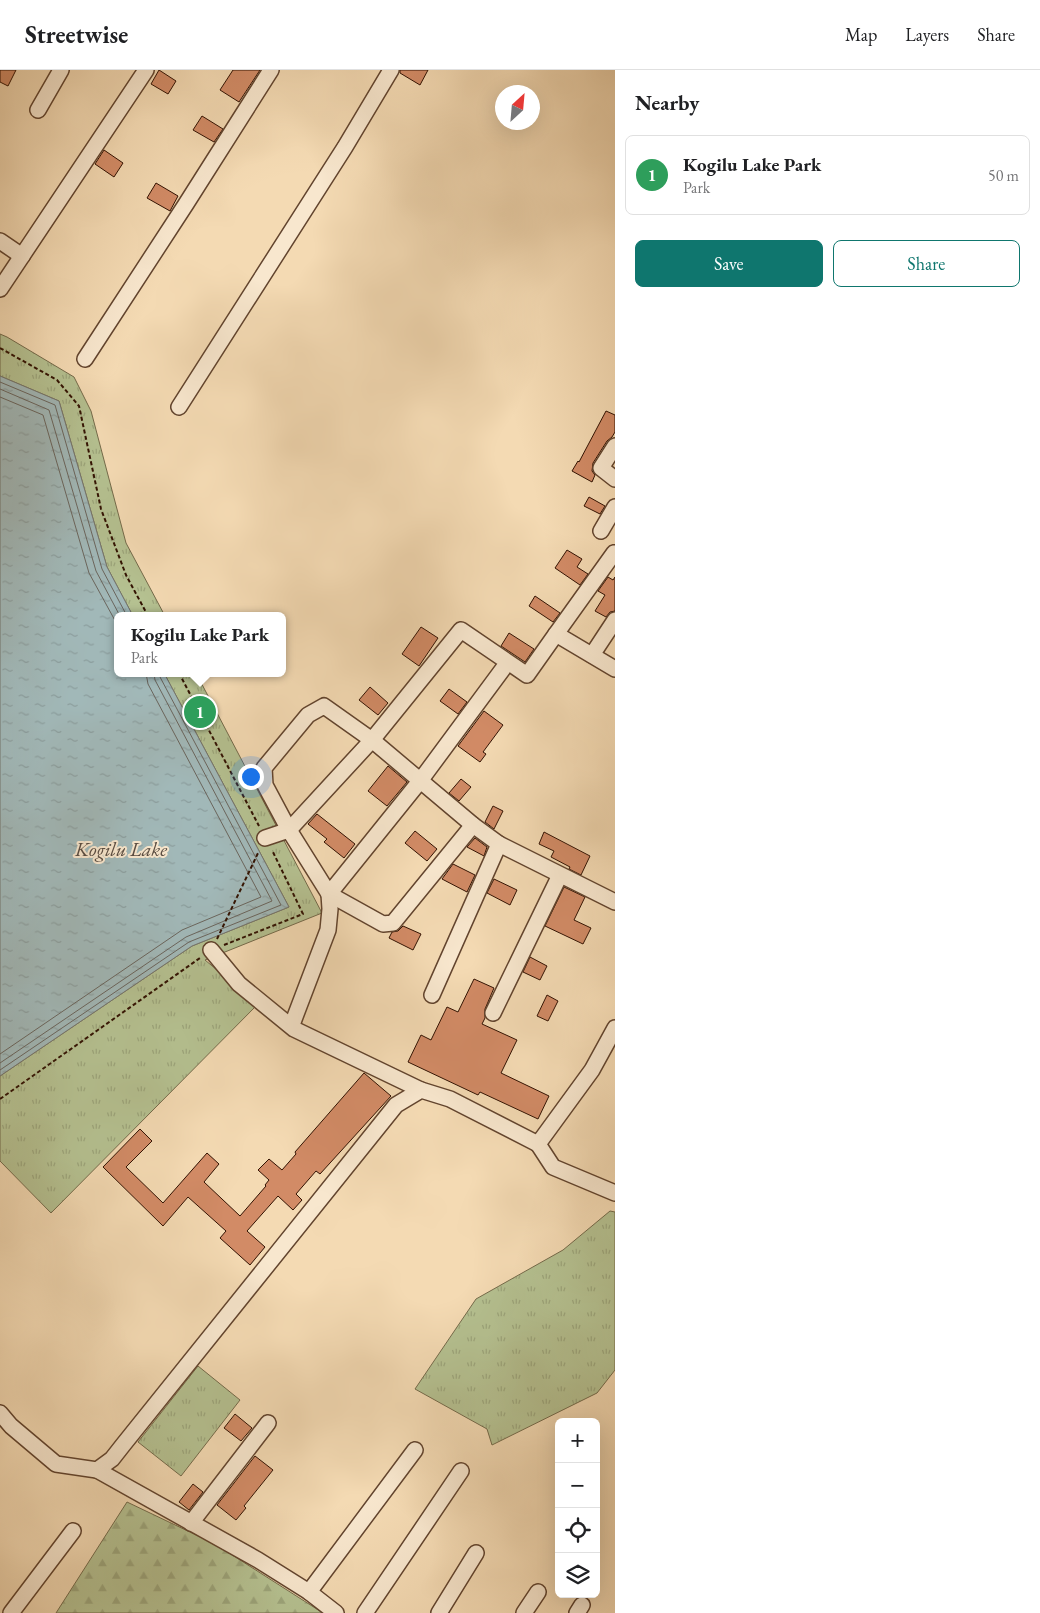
<!DOCTYPE html>
<html lang="en">
<head>
<meta charset="utf-8">
<style>
  :root { --surface:#fff; --page:#f2f2f2; --text:#202124; --muted:#757577; --line:#e0e0e0; --accent:#0f766e }
  body { margin:0; font-family:"EB Garamond",serif; background:var(--page); color:var(--text) }
  .controls { position:absolute; right:15px; bottom:15px; display:grid; overflow:hidden; border-radius:8px; box-shadow:0 5px 20px #0002 }
  .controls button { width:45px; height:45px; display:grid; place-items:center; padding:0; border:0; border-bottom:1px solid var(--line); background:var(--surface); color:var(--text); font:25px sans-serif }
  .compass { position:absolute; left:495px; top:15px; width:45px; height:45px; border-radius:50%; background:var(--surface); box-shadow:0 5px 20px #0002; rotate:26deg }
  .you { position:absolute; left:250px; top:706px; width:18px; height:18px; margin:-12px; border:4px solid #fff; border-radius:50%; background:#1a73e8; box-shadow:0 0 0 8px #1a73e833 }
  .badge { display:grid; place-items:center; width:32px; height:32px; border-radius:50%; background:var(--accent); color:#fff; font-size:16px; font-weight:700 }
  .pin { position:absolute; translate:-50% -50%; border:2px solid #fff; box-shadow:0 1px 5px #0006 }
  .popup { position:absolute; left:114px; top:542px; width:172px; height:65px; box-sizing:border-box; display:grid; place-content:center; border-radius:8px; background:var(--surface); filter:drop-shadow(0 1px 4px #0005); font-size:16px; white-space:nowrap; color:var(--muted) }
  .popup b { font-size:19px; color:var(--text) }
  .popup::after { content:''; position:absolute; left:50%; top:100%; margin-left:-10px; border:10px solid transparent; border-top-color:var(--surface) }
  .list { margin:0; padding:0; list-style:none }
  h2 { display:flex; justify-content:space-between; align-items:center; height:65px; margin:0; padding:0 20px; font-size:21px }
  h2 small { font-size:16px; font-weight:400; color:var(--muted) }
  .list li { display:grid; grid-template-columns:32px 1fr auto; gap:15px; align-items:center; box-sizing:border-box; height:80px; margin:0 10px 10px; padding:0 10px; border:1px solid var(--line); border-radius:8px }
  .list b { display:block; font-size:19px; white-space:nowrap }
  .list p { margin:0; font-size:16px; white-space:nowrap; color:var(--muted) }
  .list em { font-size:16px; font-style:normal; color:var(--muted) }
  .actions { display:flex; gap:10px; padding:15px 20px }
  .actions a { flex:1; padding:11px 0; border:1px solid var(--accent); border-radius:8px; text-align:center; font-size:18px; color:var(--accent) }
  .actions .main { background:var(--accent); color:#fff }
  .icon { flex:none; width:28px; height:28px; fill:none; stroke:currentColor; stroke-width:2; stroke-linecap:round; stroke-linejoin:round }
  .map { position:relative; flex:none; width:615px; height:1543px; overflow:hidden }
  header { display:flex; align-items:center; gap:30px; box-sizing:border-box; height:70px; padding:0 25px; background:var(--surface); border-bottom:1px solid var(--line) }
  header strong { font-size:24px }
  nav { display:flex; gap:28px; margin-inline-start:auto; font-size:18px }
  main { display:flex }
  aside { flex:1; background:var(--surface) }
  .map>svg:first-child { display:block }
  .grass { fill:url(#grass-tufts); stroke:#746a4a }
  .forest { fill:url(#forest-firs); stroke:#746a4a }
  .water { fill:url(#water-ripples); stroke:#75766f }
  .lines { fill:none; stroke-linecap:round; stroke-linejoin:round }
  .shore { stroke:#6a655d; stroke-width:1 }
  .building { fill:#d28b66; stroke:#321202 }
  .minor-casing { stroke:#62442e; stroke-width:18 }
  .path { stroke:#321202; stroke-width:2; stroke-dasharray:4 2.5; stroke-linecap:butt }
  .minor { stroke:#f8e7ce; stroke-width:15 }
  .labels { text-anchor:middle; dominant-baseline:central; stroke-width:4; stroke-linejoin:round; paint-order:stroke }
  .water-label { font-size:20px; font-style:italic; fill:#594c42; stroke:#f8e7ce }
</style>
</head>
<body>
<header>
<strong>Streetwise</strong>
<nav><a>Map</a><a>Layers</a><a>Share</a></nav>
</header>
<main>
<div class="map">
<svg width="615" height="1543" viewBox="0 0 615 1543">
  <defs>
    <pattern id="grass-tufts" width="24" height="20" patternUnits="userSpaceOnUse" patternTransform="scale(1.25)"><rect width="24" height="20" fill="#b5c191"/><path d="M3 7l-1-3M5 7V3M7 7l1-3M15 17l-1-3M17 17v-4M19 17l1-3" fill="none" stroke="#9ca57b"/></pattern>
    <pattern id="forest-firs" width="22" height="20" patternUnits="userSpaceOnUse" patternTransform="scale(1.25)"><rect width="22" height="20" fill="#b5c191"/><path d="M5 1l3.5 6h-7zM16 11l3.5 6h-7z" fill="#9ca57b"/></pattern>
    <pattern id="water-ripples" width="26" height="14" patternUnits="userSpaceOnUse" patternTransform="scale(1.25)"><rect width="26" height="14" fill="#a1b8b8"/><path d="M2 4q2-2 4 0t4 0M15 11q2-2 4 0t4 0" fill="none" stroke="#8b9d9d"/></pattern>
  </defs>
  <rect width="100%" height="100%" fill="#f4dab3"/>
  <filter id="stains"><feTurbulence type="fractalNoise" baseFrequency=".004" numOctaves="4"/><feColorMatrix values="0 0 0 0 .2 0 0 0 0 .09 0 0 0 0 .02 0 0 0 .5 -.17"/></filter>
  <radialGradient id="worn" r=".72"><stop offset=".6" stop-color="#630" stop-opacity="0"/><stop offset="1" stop-color="#630" stop-opacity=".3"/></radialGradient>
  <g class="grass">
    <path d="M 0,264 L 7,267 L 74,307 L 91,341 L 126,473 L 165,546 L 133,546 L 107,497 L 59,331 L 0,306 Z"/>
    <path d="M 164,603 L 196,603 L 322,843 L 205,890 L 258,934 L 51,1143 L 0,1091 L 0,1006 L 192,876 L 289,837 Z"/>
    <path d="M 610,1141 L 615,1142 L 615,1300 L 597,1323 L 492,1375 L 487,1359 L 415,1319 L 476,1229 L 563,1180 Z"/>
    <path d="M 198,1296 L 240,1330 L 181,1406 L 138,1372 Z"/>
  </g>
  <path class="forest" d="M 127,1432 L 215,1474 L 323,1543 L 56,1543 Z"/>
  <path class="water" d="M 0,306 L 59,331 L 107,497 L 133,546 L 118,546 L 118,603 L 164,603 L 289,837 L 192,876 L 0,1006 Z"/>
  <g class="lines">
    <g class="shore">
      <path d="M 0,312 L 55,335 L 102,499 L 127,546"/>
      <path d="M 0,319 L 49,340 L 96,501 L 120,546"/>
      <path d="M 0,327 L 43,345 L 89,503 L 118,556"/>
      <path d="M 0,984 L 182,860 L 261,827 L 148,614 L 146,603"/>
      <path d="M 0,993 L 186,867 L 272,831 L 155,610 L 154,603"/>
      <path d="M 0,1000 L 189,872 L 281,835 L 160,607 L 160,603"/>
    </g>
  </g>
  <g class="building">
    <path d="M 0,0 L 16,0 L 8,16 L 0,12 Z"/>
    <path d="M 159,0 L 176,11 L 168,24 L 151,14 Z"/>
    <path d="M 233,0 L 260,0 L 239,32 L 220,20 Z"/>
    <path d="M 400,0 L 428,0 L 420,15 L 400,3 Z"/>
    <path d="M 202,46 L 223,59 L 214,72 L 193,60 Z"/>
    <path d="M 104,80 L 123,93 L 114,107 L 95,94 Z"/>
    <path d="M 156,113 L 178,126 L 170,141 L 147,128 Z"/>
    <path d="M 606,341 L 615,345 L 615,362 L 612,367 L 607,371 L 593,393 L 592,401 L 595,405 L 592,412 L 572,401 L 578,391 L 579,392 Z"/>
    <path d="M 589,427 L 605,436 L 600,444 L 584,436 Z"/>
    <path d="M 567,480 L 582,489 L 577,497 L 588,504 L 580,515 L 555,498 Z"/>
    <path d="M 608,507 L 613,510 L 615,507 L 615,541 L 610,542 L 606,547 L 595,541 L 605,525 L 598,521 Z"/>
    <path d="M 535,526 L 560,543 L 553,552 L 529,536 Z"/>
    <path d="M 421,557 L 438,568 L 419,596 L 402,584 Z"/>
    <path d="M 509,563 L 534,579 L 525,592 L 501,576 Z"/>
    <path d="M 370,617 L 388,633 L 378,645 L 359,630 Z"/>
    <path d="M 449,619 L 467,632 L 458,644 L 440,631 Z"/>
    <path d="M 484,641 L 503,655 L 483,682 L 486,684 L 480,692 L 458,676 Z"/>
    <path d="M 388,696 L 407,712 L 387,736 L 368,721 Z"/>
    <path d="M 461,709 L 471,717 L 459,731 L 449,723 Z"/>
    <path d="M 493,736 L 503,741 L 494,759 L 485,752 Z"/>
    <path d="M 317,744 L 355,774 L 344,788 L 324,772 L 327,769 L 308,754 Z"/>
    <path d="M 415,761 L 437,779 L 427,791 L 405,773 Z"/>
    <path d="M 544,762 L 590,786 L 581,805 L 569,799 L 570,797 L 551,787 L 554,781 L 539,774 Z"/>
    <path d="M 475,768 L 487,777 L 484,786 L 467,777 Z"/>
    <path d="M 453,794 L 475,805 L 467,822 L 442,809 Z"/>
    <path d="M 494,809 L 517,820 L 510,835 L 487,823 Z"/>
    <path d="M 564,817 L 585,827 L 574,850 L 591,858 L 583,874 L 545,856 Z"/>
    <path d="M 403,856 L 421,864 L 413,880 L 389,868 L 392,862 L 398,861 Z"/>
    <path d="M 530,887 L 547,896 L 540,910 L 523,902 Z"/>
    <path d="M 474,909 L 494,918 L 485,939 L 485,948 L 482,954 L 517,970 L 501,1003 L 549,1026 L 538,1049 L 480,1022 L 478,1025 L 408,992 L 421,965 L 431,970 L 447,937 L 458,942 Z"/>
    <path d="M 547,925 L 558,931 L 548,951 L 537,946 Z"/>
    <path d="M 364,1003 L 391,1026 L 320,1104 L 316,1101 L 296,1124 L 302,1130 L 293,1140 L 278,1126 L 247,1161 L 265,1177 L 250,1195 L 220,1168 L 226,1161 L 188,1127 L 163,1156 L 103,1097 L 140,1059 L 152,1071 L 126,1097 L 163,1133 L 207,1083 L 219,1094 L 204,1112 L 240,1146 L 266,1116 L 265,1115 L 269,1110 L 258,1100 L 269,1089 L 282,1100 L 296,1084 L 295,1082 Z"/>
    <path d="M 235,1344 L 252,1358 L 241,1371 L 224,1358 Z"/>
    <path d="M 255,1386 L 273,1400 L 244,1436 L 246,1438 L 236,1450 L 217,1435 Z"/>
    <path d="M 193,1414 L 203,1422 L 189,1440 L 179,1432 Z"/>
  </g>
  <g class="lines">
    <g class="minor-casing">
      <g id="minor">
        <path d="M 38,40 L 61,0"/>
        <path d="M 0,171 L 22,186 L 146,0"/>
        <path d="M 0,219 L 22,186"/>
        <path d="M 85,289 L 186,134 L 271,0"/>
        <path d="M 179,337 L 345,77 L 391,0"/>
        <path d="M 615,376 L 601,398 L 615,409"/>
        <path d="M 601,461 L 615,437"/>
        <path d="M 614,483 L 556,564 L 615,599"/>
        <path d="M 592,585 L 615,550"/>
        <path d="M 508,592 L 420,711 L 329,824 L 289,760 L 265,715 L 264,698 L 308,645 L 324,636 L 372,670 L 461,560 L 527,605 L 556,564"/>
        <path d="M 265,768 L 289,760 L 372,670 L 473,755 L 499,774"/>
        <path d="M 329,824 L 383,854 L 393,853 L 473,755"/>
        <path d="M 211,880 L 239,914 L 294,959 L 421,1020"/>
        <path d="M 432,925 L 499,774 L 615,832"/>
        <path d="M 493,943 L 560,805"/>
        <path d="M 293,952 L 328,860 L 330,839 L 329,824"/>
        <path d="M 538,1074 L 553,1097 L 615,1123"/>
        <path d="M 0,1343 L 11,1356 L 56,1394 L 97,1400 L 112,1389 L 123,1375 L 396,1035 L 421,1020 L 450,1029 L 538,1074 L 592,1000 L 615,958"/>
        <path d="M 97,1400 L 258,1490 L 309,1522 L 336,1543"/>
        <path d="M 191,1453 L 268,1353"/>
        <path d="M 309,1522 L 415,1380"/>
        <path d="M 11,1543 L 73,1461"/>
        <path d="M 365,1543 L 461,1401"/>
        <path d="M 439,1543 L 476,1483"/>
        <path d="M 524,1543 L 538,1522"/>
        <path d="M 577,1543 L 582,1535"/>
      </g>
    </g>
    <g class="path">
      <path d="M 0,278 L 57,310 L 79,336 L 101,439 L 126,505 L 148,546"/>
      <path d="M 179,603 L 259,756"/>
      <path d="M 217,869 L 259,781"/>
      <path d="M 224,875 L 303,844 L 272,780"/>
      <path d="M 0,1029 L 200,888"/>
    </g>
    <use href="#minor" class="minor"/>
  </g>
  <g class="labels">
    <g class="water-label">
      <text x="121" y="779">Kogilu Lake</text>
    </g>
  </g>
  <rect width="100%" height="100%" filter="url(#stains)"/>
  <rect width="100%" height="100%" fill="url(#worn)"/>
</svg>
<div class="controls">
<button>+</button>
<button>−</button>
<button><svg class="icon" aria-label="locate" viewBox="0 0 24 24"><circle cx="12" cy="12" r="6"/><path d="M12 2v4M12 18v4M2 12h4M18 12h4"/></svg></button>
<button><svg class="icon" aria-label="layers" viewBox="0 0 24 24"><path d="M12 4l9 5-9 5-9-5zM3 14l9 5 9-5"/></svg></button>
</div>
<svg class="compass" viewBox="-18 -18 36 36"><path d="M0-13l5 13h-10z" fill="#e53935"/><path d="M0 13l5-13h-10z" fill="#757577"/></svg>
<div class="you"></div>
<div class="pin badge" style="left:200px;top:642px;background:#2e9e5b">1</div>
<div class="popup"><b>Kogilu Lake Park</b>Park</div>
</div>
<aside>
<h2>Nearby<small></small></h2>
<ul class="list">
<li><span class="badge" style="background:#2e9e5b">1</span><div><b>Kogilu Lake Park</b><p>Park</p></div><em>50 m</em></li>
</ul>
<div class="actions"><a class="main">Save</a><a>Share</a></div>
</aside>
</main>
</body>
</html>
